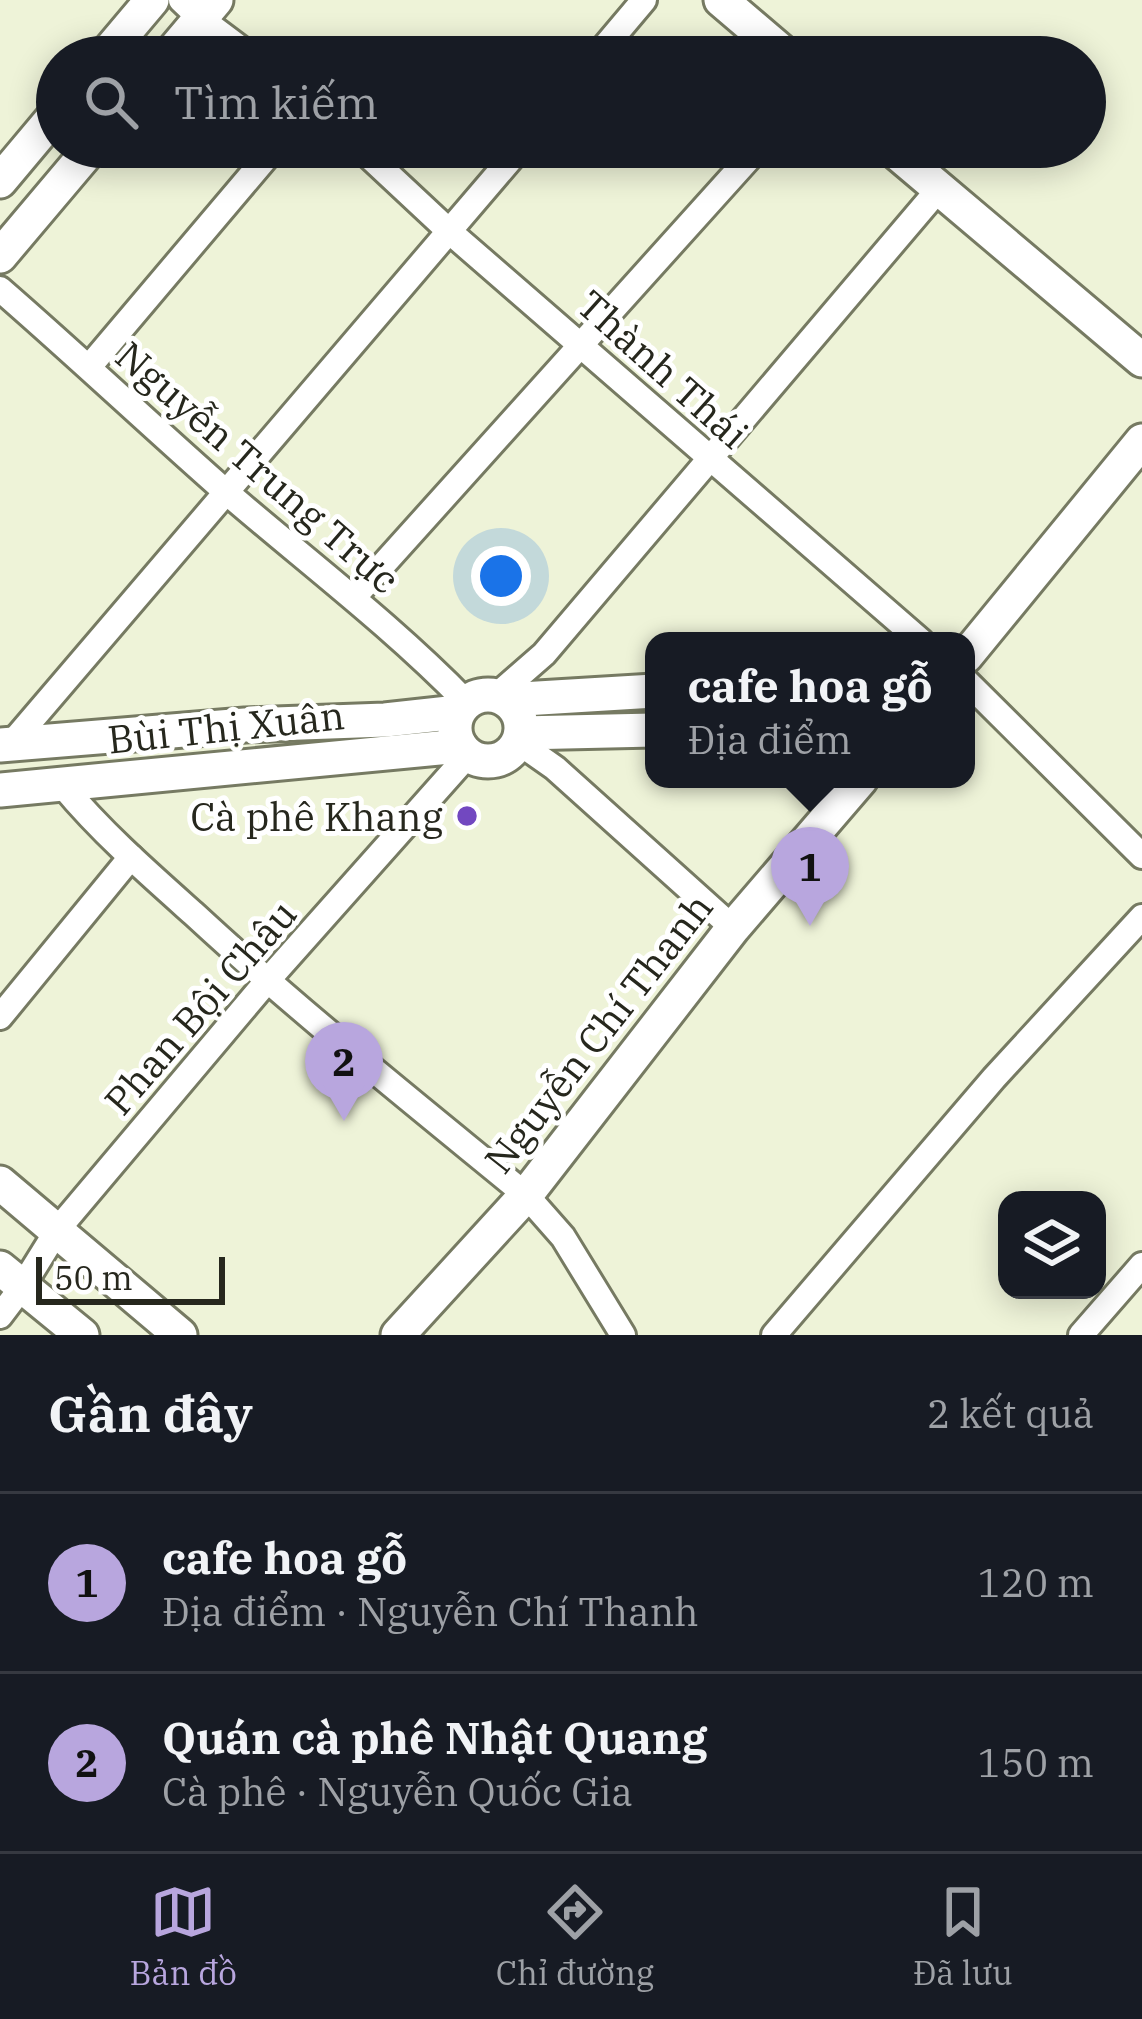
<!DOCTYPE html>
<html lang="vi">
<head>
<meta charset="utf-8">
<style>
  :root { --surface:#171b24; --page:#20242c; --text:#f1f3f6; --muted:#9ea1a6; --line:#363941; --accent:#b8a6de }
  body { margin:0; font-family:"IBM Plex Serif",serif; background:var(--page); color:var(--text) }
  .controls { position:absolute; right:36px; bottom:36px; display:grid; overflow:hidden; border-radius:24px; box-shadow:0 6px 30px #0003 }
  .controls button { width:108px; height:108px; display:grid; place-items:center; padding:0; border:0; border-bottom:3px solid var(--line); background:var(--surface); color:var(--text); font:60px sans-serif }
  .scale { position:absolute; left:36px; bottom:30px; width:189px; box-sizing:border-box; padding-left:12px; border:6px solid #26271d; border-top:0; font-size:33px; line-height:42px; white-space:nowrap; color:#26271d; -webkit-text-stroke:9px #fff; paint-order:stroke }
  .you { position:absolute; left:501px; top:576px; width:42px; height:42px; margin:-30px; border:9px solid #fff; border-radius:50%; background:#1a73e8; box-shadow:0 0 0 18px #1a73e833 }
  .badge { display:grid; place-items:center; width:78px; height:78px; border-radius:50%; background:var(--accent); color:#111; font-size:39px; font-weight:700 }
  .pin { position:absolute; translate:-50% -99px; filter:drop-shadow(0 3px 6px #0008) }
  .pin::after { content:''; position:absolute; top:63px; width:42px; height:36px; background:inherit; clip-path:polygon(0 0,100% 0,50% 100%) }
  .popup { position:absolute; left:645px; top:632px; width:330px; height:156px; box-sizing:border-box; display:grid; place-content:center; border-radius:24px; background:var(--surface); filter:drop-shadow(0 3px 9px #0005); font-size:39px; white-space:nowrap; color:var(--muted) }
  .popup b { font-size:45px; color:var(--text) }
  .popup::after { content:''; position:absolute; left:50%; top:100%; margin-left:-24px; border:24px solid transparent; border-top-color:var(--surface) }
  .list { margin:0; padding:0; list-style:none }
  h2 { display:flex; justify-content:space-between; align-items:center; height:156px; margin:0; padding:0 48px; font-size:51px }
  h2 small { font-size:39px; font-weight:400; color:var(--muted) }
  .list li { display:grid; grid-template-columns:78px 1fr auto; gap:36px; align-items:center; box-sizing:border-box; height:180px; padding:0 48px; border-top:3px solid var(--line) }
  .list b { display:block; font-size:45px; white-space:nowrap }
  .list p { margin:0; font-size:39px; white-space:nowrap; color:var(--muted) }
  .list em { font-size:39px; font-style:normal; color:var(--muted) }
  .icon { flex:none; width:66px; height:66px; fill:none; stroke:currentColor; stroke-width:2; stroke-linecap:round; stroke-linejoin:round }
  .map { position:relative; flex:none; width:1142px; height:1335px; overflow:hidden }
  .search { position:absolute; background:var(--surface); box-shadow:0 6px 30px #0003; left:36px; right:36px; top:36px; height:132px; display:flex; align-items:center; gap:30px; box-sizing:border-box; padding:0 42px; border-radius:66px; color:var(--muted); font-size:45px }
  .sheet { height:516px; background:var(--surface) }
  nav { display:flex; justify-content:space-around; align-items:center; box-sizing:border-box; height:168px; border-top:3px solid var(--line); background:var(--surface); font-size:33px; color:var(--muted) }
  nav a { display:grid; justify-items:center; gap:6px }
  nav .on { color:var(--accent) }
  .map>svg:first-child { display:block }
  .lines { fill:none; stroke-linecap:round; stroke-linejoin:round }
  .street-casing { stroke:#767a62; stroke-width:30 }
  .secondary-casing { stroke:#767a62; stroke-width:39 }
  .street { stroke:#fff; stroke-width:24 }
  .secondary { stroke:#fff; stroke-width:33 }
  .poi-dot { fill:#7248c0; stroke:#fff; stroke-width:4.5 }
  .labels { text-anchor:middle; dominant-baseline:central; stroke-width:10; stroke-linejoin:round; paint-order:stroke }
  .street-label { font-size:39px; fill:#26271d; stroke:#fff }
  .poi-label { font-size:39px; fill:#26271d; stroke:#fff; text-anchor:end }
</style>
</head>
<body>
<div class="map">
<svg width="1142" height="1335" viewBox="0 0 1142 1335">
  <rect width="100%" height="100%" fill="#eef3d8"/>
  <g class="lines">
    <g class="street-casing">
      <g id="street">
        <path d="M 181,0 L 200,18 L 252,57"/>
        <path d="M 596,57 L 644,0"/>
        <path d="M 359,147 L 450,232 L 921,641"/>
        <path d="M 0,289 C 76,355 149,424 225,491 C 306,561 391,625 466,702"/>
        <path d="M 89,367 L 275,147"/>
        <path d="M 354,597 L 759,147"/>
        <path d="M 966,681 L 1142,856"/>
        <path d="M 497,695 L 544,654 L 938,190"/>
        <path d="M 518,742 L 555,768 L 733,928"/>
        <path d="M 11,744 L 521,147"/>
        <path d="M 63,786 C 102,833 149,874 195,915 C 301,1013 414,1103 526,1195 L 563,1237 L 623,1335"/>
        <path d="M 0,1017 L 131,857"/>
        <path d="M 0,1316 L 22,1287 L 58,1229 L 267,981 L 468,755"/>
        <path d="M 774,1335 L 994,1078 L 1142,917"/>
        <path d="M 1081,1335 L 1142,1265"/>
      </g>
    </g>
    <g class="secondary-casing">
      <g id="secondary">
        <path d="M 721,0 L 788,57"/>
        <path d="M 104,57 L 152,0"/>
        <path d="M 168,57 L 216,0"/>
        <path d="M 890,147 L 1142,360"/>
        <path d="M 0,181 L 57,113"/>
        <path d="M 0,256 L 92,147"/>
        <path d="M 966,656 L 1142,441"/>
        <circle cx="488" cy="728" r="33"/>
        <path d="M 506,700 L 654,691"/>
        <path d="M 521,733 L 654,730"/>
        <path d="M 0,745 L 245,725 L 385,720 L 458,712"/>
        <path d="M 0,790 L 460,746"/>
        <path d="M 0,1183 L 180,1335"/>
        <path d="M 0,1268 L 82,1335"/>
        <path d="M 398,1335 L 526,1195 L 733,928 L 861,779"/>
      </g>
    </g>
    <use href="#street" class="street"/>
    <use href="#secondary" class="secondary"/>
  </g>
  <circle class="poi-dot" cx="467" cy="816" r="12"/>
  <g class="labels">
    <g class="street-label">
      <text transform="translate(663 369) rotate(42)">Thành Thái</text>
      <text transform="translate(258 467) rotate(41)">Nguyễn Trung Trực</text>
      <text transform="translate(226 727) rotate(-6)">Bùi Thị Xuân</text>
      <text transform="translate(200 1007) rotate(-49)">Phan Bội Châu</text>
      <text transform="translate(598 1033) rotate(-52)">Nguyễn Chí Thanh</text>
    </g>
    <g class="poi-label">
      <text x="443" y="816">Cà phê Khang</text>
    </g>
  </g>
</svg>
<div class="controls">
<button><svg class="icon" aria-label="layers" viewBox="0 0 24 24"><path d="M12 4l9 5-9 5-9-5zM3 14l9 5 9-5"/></svg></button>
</div>
<div class="scale">50 m</div>
<div class="you"></div>
<div class="pin badge" style="left:810px;top:926px">1</div>
<div class="popup"><b>cafe hoa gỗ</b>Địa điểm</div>
<div class="pin badge" style="left:344px;top:1121px">2</div>
<div class="search"><svg class="icon" aria-label="search" viewBox="0 0 24 24"><circle cx="10" cy="10" r="6"/><path d="M15 15l6 6"/></svg>Tìm kiếm</div>
</div>
<section class="sheet">
<h2>Gần đây<small>2 kết quả</small></h2>
<ul class="list">
<li><span class="badge">1</span><div><b>cafe hoa gỗ</b><p>Địa điểm · Nguyễn Chí Thanh</p></div><em>120 m</em></li>
<li><span class="badge">2</span><div><b>Quán cà phê Nhật Quang</b><p>Cà phê · Nguyễn Quốc Gia</p></div><em>150 m</em></li>
</ul>
</section>
<nav>
<a class="on"><svg class="icon" aria-label="map" viewBox="0 0 24 24"><path d="M3 6l6-2 6 2 6-2v14l-6 2-6-2-6 2zM9 4v14M15 6v14"/></svg>Bản đồ</a>
<a><svg class="icon" aria-label="directions" viewBox="0 0 24 24"><path d="M12 3l9 9-9 9-9-9zM9 14v-3h6M13 9l2 2-2 2"/></svg>Chỉ đường</a>
<a><svg class="icon" aria-label="saved" viewBox="0 0 24 24"><path d="M7 4h10v16l-5-4-5 4z"/></svg>Đã lưu</a>
</nav>
</body>
</html>
